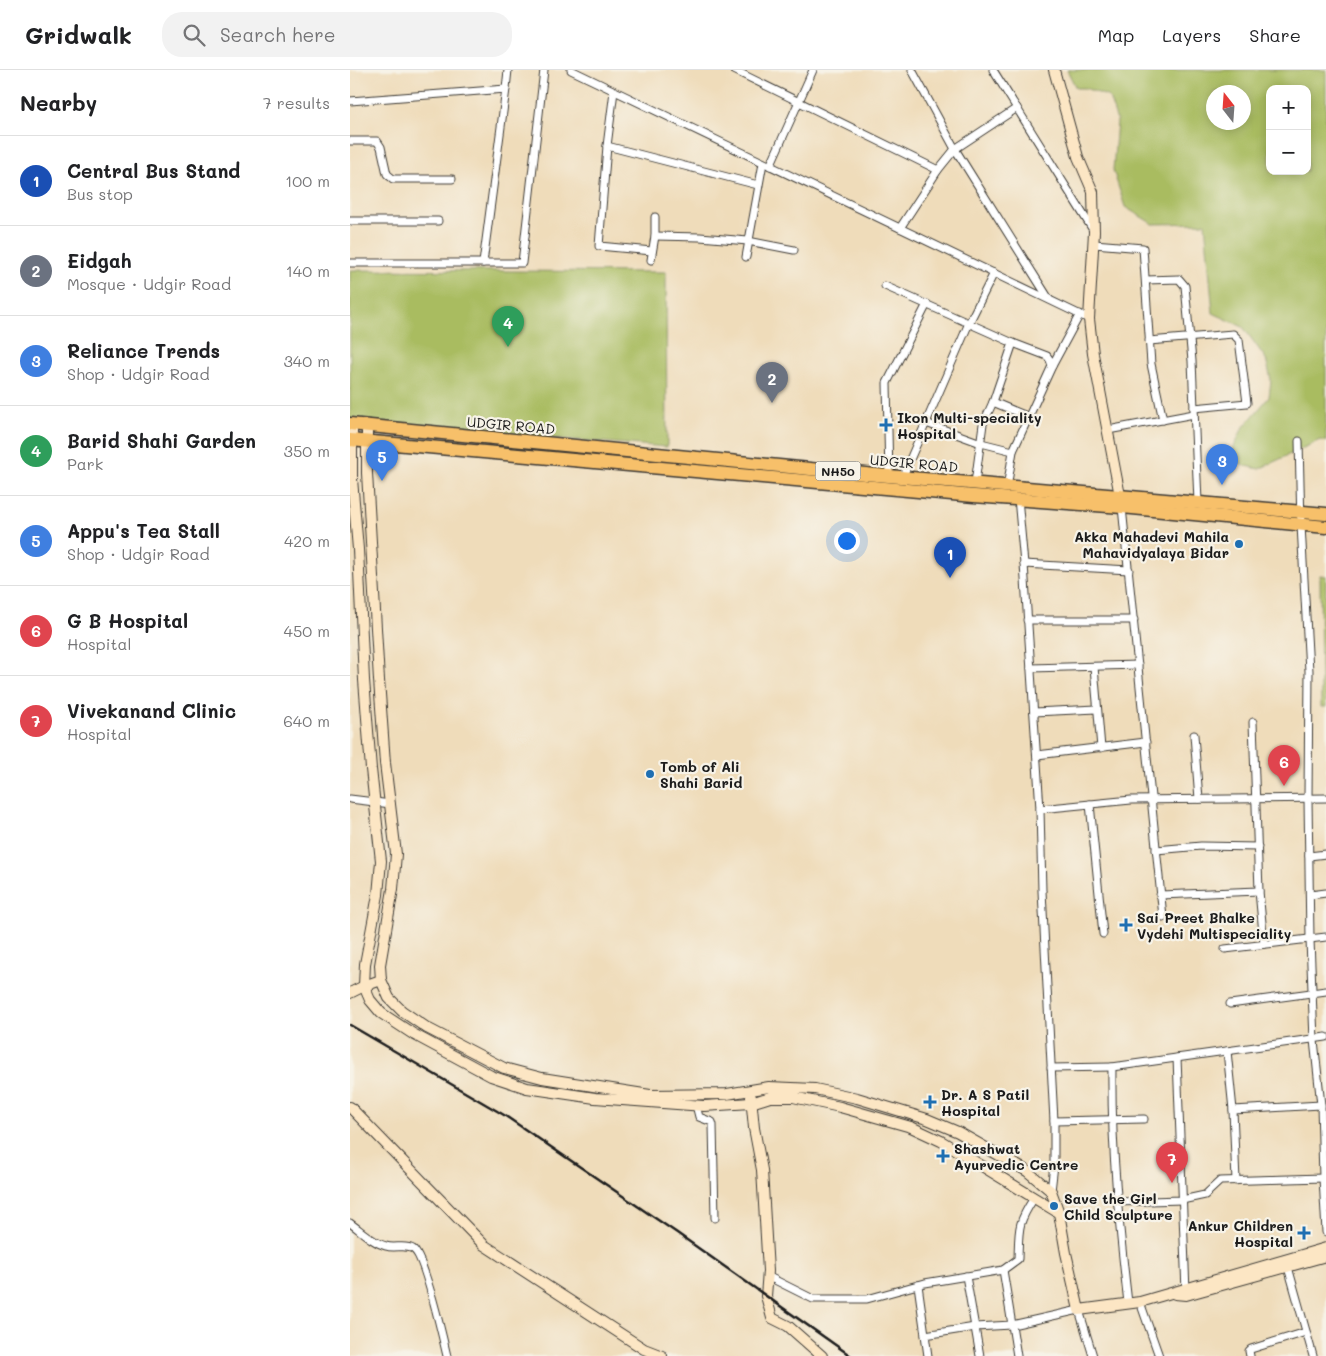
<!DOCTYPE html>
<html lang="en">
<head>
<meta charset="utf-8">
<style>
  :root { --surface:#fff; --page:#f2f2f2; --text:#202124; --muted:#757577; --line:#e0e0e0; --accent:#7c3aed }
  body { margin:0; font-family:Mali,sans-serif; background:var(--page); color:var(--text) }
  .controls { position:absolute; right:15px; top:15px; display:grid; overflow:hidden; border-radius:10px; box-shadow:0 2px 12px #0003 }
  .controls button { width:45px; height:45px; display:grid; place-items:center; padding:0; border:0; border-bottom:1px solid var(--line); background:var(--surface); color:var(--text); font:25px sans-serif }
  .compass { position:absolute; left:856px; top:15px; width:45px; height:45px; border-radius:50%; background:var(--surface); box-shadow:0 2px 12px #0003; rotate:343deg }
  .you { position:absolute; left:496px; top:470px; width:18px; height:18px; margin:-12px; border:4px solid #fff; border-radius:50%; background:#1a73e8; box-shadow:0 0 0 8px #1a73e833 }
  .badge { display:grid; place-items:center; width:32px; height:32px; border-radius:50%; background:var(--accent); color:#fff; font-size:16px; font-weight:700 }
  .pin { position:absolute; translate:-50% -41px; filter:drop-shadow(0 1px 2px #0008) }
  .pin::after { content:''; position:absolute; top:26px; width:18px; height:15px; background:inherit; clip-path:polygon(0 0,100% 0,50% 100%) }
  .list { margin:0; padding:0; list-style:none }
  h2 { display:flex; justify-content:space-between; align-items:center; height:65px; margin:0; padding:0 20px; font-size:21px }
  h2 small { font-size:16px; font-weight:400; color:var(--muted) }
  .list li { display:grid; grid-template-columns:32px 1fr auto; gap:15px; align-items:center; box-sizing:border-box; height:90px; padding:0 20px; border-top:1px solid var(--line) }
  .list b { display:block; font-size:19px; white-space:nowrap }
  .list p { margin:0; font-size:16px; white-space:nowrap; color:var(--muted) }
  .list em { font-size:16px; font-style:normal; color:var(--muted) }
  .icon { flex:none; width:28px; height:28px; fill:none; stroke:currentColor; stroke-width:2; stroke-linecap:round; stroke-linejoin:round }
  .map { position:relative; flex:none; width:976px; height:1286px; overflow:hidden }
  header { display:flex; align-items:center; gap:30px; box-sizing:border-box; height:70px; padding:0 25px; background:var(--surface); border-bottom:1px solid var(--line) }
  header strong { font-size:24px }
  nav { display:flex; gap:28px; margin-inline-start:auto; font-size:18px }
  .search { width:350px; height:45px; background:var(--page); display:flex; align-items:center; gap:12px; box-sizing:border-box; padding:0 18px; border-radius:20px; color:var(--muted); font-size:19px }
  main { display:flex }
  aside { flex:1; background:var(--surface) }
  .map>svg:first-child { display:block }
  .green { fill:#a9bc60; stroke:#626c3e; fill-rule:evenodd }
  .lines { fill:none; stroke-linecap:round; stroke-linejoin:round }
  .street-casing { stroke:#3c3934; stroke-width:9 }
  .secondary-casing { stroke:#3c3934; stroke-width:12 }
  .highway-casing { stroke:#3c3934; stroke-width:15 }
  .street { stroke:#fff; stroke-width:7 }
  .secondary { stroke:#fce6c4; stroke-width:10 }
  .highway { stroke:#f7c06b; stroke-width:12 }
  .rail { stroke:#1c1c1c; stroke-width:2.5 }
  .poi-dot { fill:#1f6fb2; stroke:#f7f3e8; stroke-width:2 }
  .labels { text-anchor:middle; dominant-baseline:central; stroke-width:4.5; stroke-linejoin:round; paint-order:stroke }
  .shield { fill:#f7f3e8; stroke:#5e5c59; stroke-width:1 }
  .shield-label { font-size:12px; font-weight:bold; fill:#1c1c1c }
  .poi-label { font-size:14px; font-weight:bold; fill:#1c1c1c; stroke:#f7f3e8; text-anchor:start }
  .street-label { font-size:14px; fill:#1c1c1c; stroke:#f7f3e8 }
</style>
</head>
<body>
<header>
<strong>Gridwalk</strong>
<div class="search"><svg class="icon" aria-label="search" viewBox="0 0 24 24"><circle cx="10" cy="10" r="6"/><path d="M15 15l6 6"/></svg>Search here</div>
<nav><a>Map</a><a>Layers</a><a>Share</a></nav>
</header>
<main>
<aside>
<h2>Nearby<small>7 results</small></h2>
<ul class="list">
<li><span class="badge" style="background:#1a4fb4">1</span><div><b>Central Bus Stand</b><p>Bus stop</p></div><em>100 m</em></li>
<li><span class="badge" style="background:#6b7280">2</span><div><b>Eidgah</b><p>Mosque · Udgir Road</p></div><em>140 m</em></li>
<li><span class="badge" style="background:#3f7fe0">3</span><div><b>Reliance Trends</b><p>Shop · Udgir Road</p></div><em>340 m</em></li>
<li><span class="badge" style="background:#2e9e5b">4</span><div><b>Barid Shahi Garden</b><p>Park</p></div><em>350 m</em></li>
<li><span class="badge" style="background:#3f7fe0">5</span><div><b>Appu's Tea Stall</b><p>Shop · Udgir Road</p></div><em>420 m</em></li>
<li><span class="badge" style="background:#e0444e">6</span><div><b>G B Hospital</b><p>Hospital</p></div><em>450 m</em></li>
<li><span class="badge" style="background:#e0444e">7</span><div><b>Vivekanand Clinic</b><p>Hospital</p></div><em>640 m</em></li>
</ul>
</aside>
<div class="map">
<svg width="976" height="1286" viewBox="0 0 976 1286">
  <rect width="100%" height="100%" fill="#f7f3e8"/>
  <filter id="ink" filterUnits="userSpaceOnUse"><feTurbulence type="fractalNoise" baseFrequency=".02" numOctaves="2"/><feDisplacementMap in="SourceGraphic" scale="10" xChannelSelector="R" yChannelSelector="G"/><feConvolveMatrix kernelMatrix="1 2 1 2 8 2 1 2 1" color-interpolation-filters="sRGB"/></filter>
  <filter id="wash" filterUnits="userSpaceOnUse"><feTurbulence type="fractalNoise" baseFrequency=".0096" numOctaves="4" result="noise"/><feDisplacementMap in="SourceGraphic" scale="20" xChannelSelector="R" yChannelSelector="G"/><feGaussianBlur stdDeviation="1.12" result="paint"/><feColorMatrix in="noise" values="0 0 0 0 0 0 0 0 0 0 0 0 0 0 0 0 0 1.4 0 .05"/><feComposite in="paint" operator="in"/></filter>
  <g filter="url(#wash)">
    <rect width="100%" height="100%" fill="#efdcba"/>
    <g class="green">
      <path d="M 717,0 L 976,0 L 976,372 L 970,370 L 909,399 L 892,395 L 883,379 L 892,359 L 919,327 L 921,310 L 916,289 L 893,257 L 863,243 L 855,153 L 803,154 L 775,137 L 763,100 L 767,51 L 759,27 L 735,18 L 726,18 ZM 920,19 L 957,19 L 957,101 L 920,101 ZM 864,22 L 894,22 L 894,52 L 864,52 Z"/>
      <path d="M 0,200 L 316,202 L 317,377 L 0,353 Z"/>
      <path d="M 970,505 L 976,506 L 976,637 L 971,637 Z"/>
    </g>
  </g>
  <g filter="url(#ink)">
    <g class="lines">
      <g class="street-casing">
        <g id="street">
          <path d="M 221,0 L 739,249"/>
          <path d="M 384,0 L 588,100 L 550,158"/>
          <path d="M 562,0 L 605,79 L 699,229"/>
          <path d="M 643,0 L 743,160"/>
          <path d="M 156,19 L 158,0"/>
          <path d="M 264,21 L 257,76 L 249,176 L 302,181"/>
          <path d="M 0,31 L 156,19 L 133,193"/>
          <path d="M 0,71 L 27,71 L 31,77 L 37,104 L 43,109 L 102,109"/>
          <path d="M 257,76 L 408,115"/>
          <path d="M 420,96 L 463,0"/>
          <path d="M 588,100 L 605,79 L 667,38"/>
          <path d="M 0,151 L 88,151"/>
          <path d="M 305,166 L 350,167 L 398,171 L 444,180"/>
          <path d="M 744,174 L 793,178 L 801,294 L 813,350"/>
          <path d="M 396,187 L 413,93"/>
          <path d="M 301,190 L 305,166 L 305,147"/>
          <path d="M 0,193 L 172,193 L 194,0"/>
          <path d="M 796,210 L 829,209 L 835,216 L 842,291 L 848,432"/>
          <path d="M 535,216 L 663,273 L 643,332 L 633,354 L 625,413"/>
          <path d="M 799,271 L 883,264 L 889,270 L 897,333 L 844,338"/>
          <path d="M 663,273 L 697,286 L 700,290 L 702,296"/>
          <path d="M 643,332 L 679,347"/>
          <path d="M 576,353 L 631,373 L 663,381"/>
          <path d="M 758,360 L 844,344"/>
          <path d="M 949,371 L 951,455 L 959,601 L 958,729 L 960,870 L 964,970 L 971,1035 L 973,1108 L 976,1162"/>
          <path d="M 539,407 L 537,313 L 577,234"/>
          <path d="M 552,408 L 619,253 L 644,203"/>
          <path d="M 657,418 L 663,381 L 702,296 L 730,244"/>
          <path d="M 668,428 L 674,494 L 690,739 L 692,821 L 704,1051 L 704,1095 L 701,1121"/>
          <path d="M 772,437 L 813,847"/>
          <path d="M 674,494 L 779,500"/>
          <path d="M 677,550 L 784,550"/>
          <path d="M 744,597 L 751,678"/>
          <path d="M 681,598 L 788,595"/>
          <path d="M 684,642 L 747,639"/>
          <path d="M 903,652 L 909,821 L 914,874"/>
          <path d="M 844,665 L 849,729"/>
          <path d="M 687,685 L 796,672"/>
          <path d="M 0,729 L 41,734"/>
          <path d="M 740,734 L 753,864"/>
          <path d="M 690,739 L 781,730 L 976,728"/>
          <path d="M 806,780 L 851,776 L 908,777"/>
          <path d="M 959,786 L 976,784"/>
          <path d="M 810,825 L 909,821"/>
          <path d="M 960,825 L 976,823"/>
          <path d="M 875,879 L 976,867"/>
          <path d="M 880,934 L 976,921"/>
          <path d="M 877,981 L 883,1040 L 971,1035"/>
          <path d="M 827,988 L 836,1222"/>
          <path d="M 701,998 L 762,997"/>
          <path d="M 346,1035 L 349,1047 L 362,1052 L 363,1055 L 365,1148"/>
          <path d="M 883,1040 L 886,1111"/>
          <path d="M 704,1051 L 794,1049"/>
          <path d="M 767,1132 L 832,1130 L 855,1125 L 870,1111 L 973,1108"/>
          <path d="M 0,1153 C 10,1160 23,1173 36,1176 C 44,1179 55,1174 63,1179 C 74,1185 93,1269 97,1286"/>
          <path d="M 938,1197 L 963,1286"/>
          <path d="M 417,1206 L 463,1229 L 517,1229 L 575,1213 L 653,1200 L 668,1189 C 669,1159 667,1154 684,1128"/>
          <path d="M 616,1206 L 630,1286"/>
          <path d="M 568,1215 L 578,1286"/>
          <path d="M 790,1232 L 809,1286"/>
          <path d="M 778,1233 C 769,1155 761,1077 762,997 L 976,967"/>
          <path d="M 575,1265 L 625,1257 L 662,1255 L 653,1200"/>
          <path d="M 667,1286 L 662,1255 L 729,1240 L 743,1286"/>
          <path d="M 900,1286 L 899,1281 L 901,1279 L 956,1262"/>
        </g>
      </g>
      <g class="secondary-casing">
        <g id="secondary">
          <path d="M 704,0 L 728,87 L 743,122 L 744,162 L 739,249 L 743,284 L 771,431"/>
          <path d="M 2,354 L 2,409 L 8,479 L 14,610 L 21,699 L 31,791 L 28,825 L 15,894 L 14,916 L 20,930 L 31,943 L 63,964 L 141,1006 L 177,1018 L 245,1028 L 354,1036 L 401,1033 L 420,1027 L 443,1027 L 490,1037 L 561,1057 L 591,1071 L 709,1143"/>
          <path d="M 17,356 L 17,403 L 29,610 L 35,693 L 46,784 L 43,819 L 30,895 L 31,910 L 39,928 L 52,941 L 77,958 L 154,998 L 192,1008 L 300,1025 L 377,1024 L 419,1017 L 465,1019 L 507,1028 L 577,1049 L 608,1062 L 677,1101 L 701,1121 L 709,1143 L 716,1183 L 729,1240 L 790,1232 L 976,1178"/>
          <path d="M 0,923 L 14,916 L 31,910"/>
          <path d="M 401,1027 L 404,1058 L 412,1100 L 418,1201 L 416,1226 L 422,1248 L 438,1256 L 472,1286"/>
          <path d="M 0,1037 L 134,1175 L 294,1279 L 312,1286"/>
          <path d="M 825,1224 L 836,1225 L 976,1186"/>
        </g>
      </g>
      <g class="highway-casing">
        <g id="highway">
          <path d="M 0,354 L 481,401 L 976,444"/>
          <path d="M 0,370 L 624,426 L 772,437 L 976,457"/>
        </g>
      </g>
      <use href="#street" class="street"/>
      <use href="#secondary" class="secondary"/>
      <use href="#highway" class="highway"/>
      <path class="rail" d="M 0,955 L 154,1045 L 327,1163 L 501,1286"/>
    </g>
  </g>
  <g class="poi-dot">
    <path d="M533.5 347.5h5v5h5v5h-5v5h-5v-5h-5v-5h5z"/>
    <circle cx="889" cy="474" r="5"/>
    <circle cx="300" cy="704" r="5"/>
    <path d="M773.5 847.5h5v5h5v5h-5v5h-5v-5h-5v-5h5z"/>
    <path d="M577.5 1024.5h5v5h5v5h-5v5h-5v-5h-5v-5h5z"/>
    <path d="M590.5 1078.5h5v5h5v5h-5v5h-5v-5h-5v-5h5z"/>
    <circle cx="704" cy="1136" r="5"/>
    <path d="M951.5 1155.5h5v5h5v5h-5v5h-5v-5h-5v-5h5z"/>
  </g>
  <g class="labels">
    <rect class="shield" x="465.5" y="391.5" width="45" height="19" rx="4"/>
    <g class="shield-label">
      <text x="488" y="401">NH50</text>
    </g>
    <g class="poi-label">
      <text x="547" y="347">Ikon Multi-speciality<tspan x="547" dy="16">Hospital</tspan></text>
      <text x="879" y="466" text-anchor="end">Akka Mahadevi Mahila<tspan x="879" dy="16">Mahavidyalaya Bidar</tspan></text>
      <text x="310" y="696">Tomb of Ali<tspan x="310" dy="16">Shahi Barid</tspan></text>
      <text x="787" y="847">Sai Preet Bhalke<tspan x="787" dy="16">Vydehi Multispeciality</tspan></text>
      <text x="591" y="1024">Dr. A S Patil<tspan x="591" dy="16">Hospital</tspan></text>
      <text x="604" y="1078">Shashwat<tspan x="604" dy="16">Ayurvedic Centre</tspan></text>
      <text x="714" y="1128">Save the Girl<tspan x="714" dy="16">Child Sculpture</tspan></text>
      <text x="943" y="1155" text-anchor="end">Ankur Children<tspan x="943" dy="16">Hospital</tspan></text>
    </g>
    <g class="street-label">
      <text transform="translate(161 355) rotate(5)">UDGIR ROAD</text>
      <text transform="translate(564 393) rotate(5)">UDGIR ROAD</text>
    </g>
  </g>
</svg>
<div class="controls">
<button>+</button>
<button>−</button>
</div>
<svg class="compass" viewBox="-18 -18 36 36"><path d="M0-13l5 13h-10z" fill="#e53935"/><path d="M0 13l5-13h-10z" fill="#757577"/></svg>
<div class="you"></div>
<div class="pin badge" style="left:600px;top:508px;background:#1a4fb4">1</div>
<div class="pin badge" style="left:422px;top:333px;background:#6b7280">2</div>
<div class="pin badge" style="left:872px;top:415px;background:#3f7fe0">3</div>
<div class="pin badge" style="left:158px;top:277px;background:#2e9e5b">4</div>
<div class="pin badge" style="left:32px;top:411px;background:#3f7fe0">5</div>
<div class="pin badge" style="left:934px;top:716px;background:#e0444e">6</div>
<div class="pin badge" style="left:822px;top:1113px;background:#e0444e">7</div>
</div>
</main>
</body>
</html>
